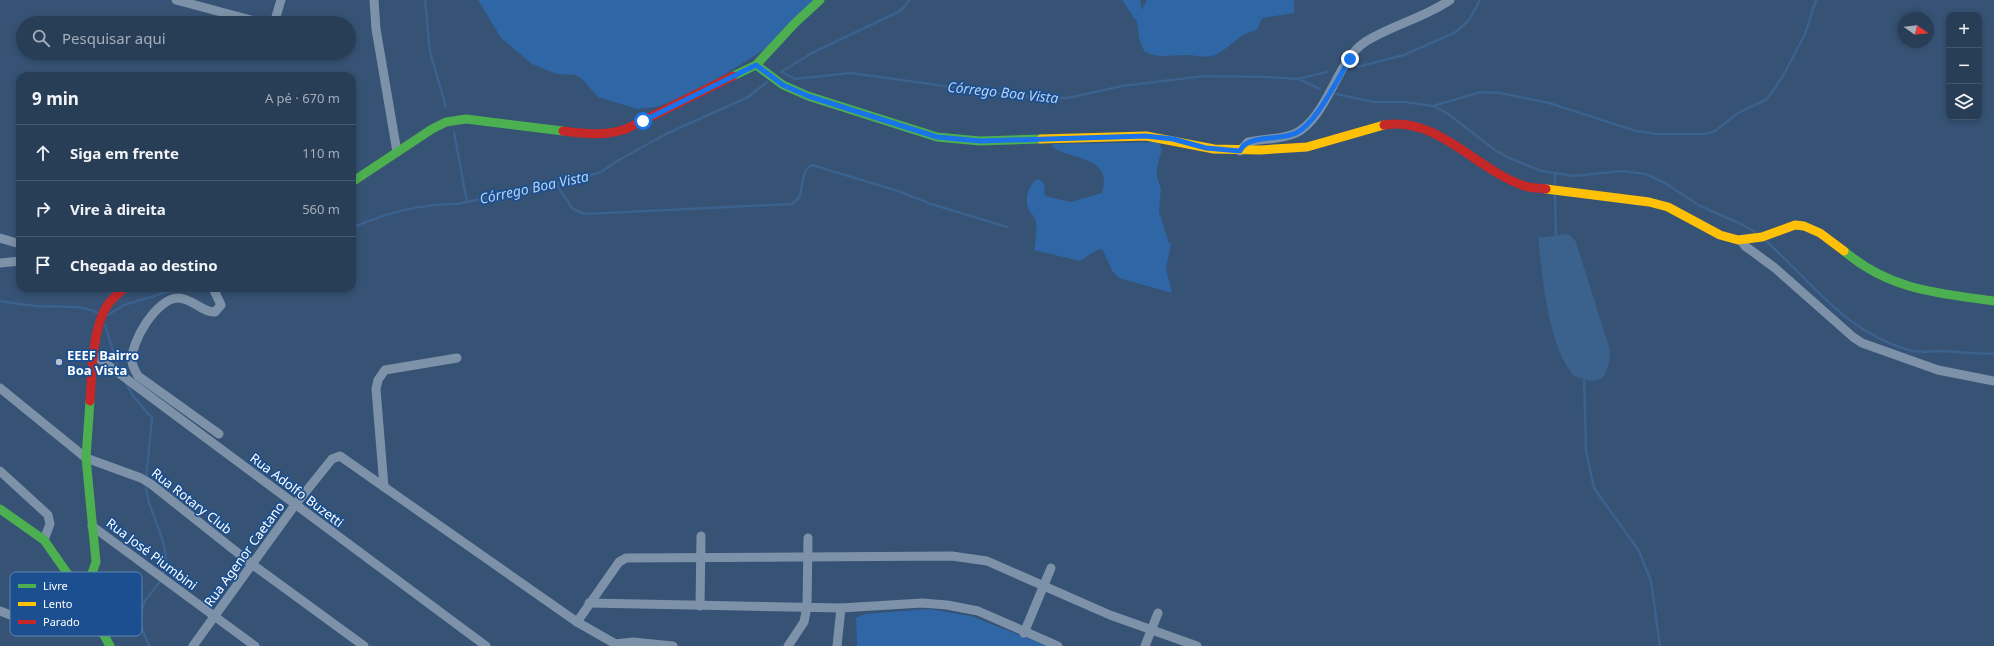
<!DOCTYPE html>
<html lang="pt">
<head>
<meta charset="utf-8">
<style>
  :root { --surface:#283e57; --page:#30455d; --text:#f1f3f6; --muted:#a5aeba; --line:#44576d }
  body { margin:0; font-family:"Noto Sans",sans-serif; background:var(--page); color:var(--text) }
  .controls { position:absolute; right:12px; top:12px; display:grid; overflow:hidden; border-radius:8px; box-shadow:0 2px 6px #0003 }
  .controls button { width:36px; height:36px; display:grid; place-items:center; padding:0; border:0; border-bottom:1px solid var(--line); background:var(--surface); color:var(--text); font:20px sans-serif }
  .compass { position:absolute; left:1898px; top:12px; width:36px; height:36px; border-radius:50%; background:var(--surface); box-shadow:0 2px 6px #0003; rotate:105deg }
  .stop { position:absolute; width:12px; height:12px; margin:-9px; border:3px solid #1a73e8; border-radius:50%; background:#fff }
  .stop.end { background:#1a73e8; border-color:#fff; box-shadow:0 1px 4px #0008 }
  .list { margin:0; padding:0; list-style:none }
  h2 { display:flex; justify-content:space-between; align-items:center; height:52px; margin:0; padding:0 16px; font-size:17px }
  h2 small { font-size:13px; font-weight:400; color:var(--muted) }
  .list li { display:grid; grid-template-columns:26px 1fr auto; gap:12px; align-items:center; box-sizing:border-box; height:56px; padding:0 16px; border-top:1px solid var(--line) }
  .list b { display:block; font-size:15px; white-space:nowrap }
  .list em { font-size:13px; font-style:normal; color:var(--muted) }
  .icon { flex:none; width:22px; height:22px; fill:none; stroke:currentColor; stroke-width:2; stroke-linecap:round; stroke-linejoin:round }
  .map { position:relative; flex:none; width:1994px; height:646px; overflow:hidden }
  .search { position:absolute; background:var(--surface); box-shadow:0 2px 6px #0003; left:16px; top:16px; width:340px; height:44px; display:flex; align-items:center; gap:10px; box-sizing:border-box; padding:0 14px; border-radius:22px; color:var(--muted); font-size:15px }
  .panel { position:absolute; background:var(--surface); box-shadow:0 2px 6px #0003; left:16px; top:72px; width:340px; height:220px; border-radius:12px }
  .map>svg:first-child { display:block }
  .green { fill:#2f66a5 }
  .water { fill:#3b618d }
  .lines { fill:none; stroke-linecap:round; stroke-linejoin:round }
  .stream { stroke:#3b618d; stroke-width:2.5 }
  .street { stroke:#7d92a8; stroke-width:9 }
  .fast { stroke:#4caf50; stroke-width:9 }
  .slow { stroke:#ffc107; stroke-width:9 }
  .jam { stroke:#c62828; stroke-width:9 }
  .route { stroke:#1a73e8; stroke-width:5 }
  .poi-dot { fill:#b9c2ce; stroke:#1b4f8f; stroke-width:1.5 }
  .labels { text-anchor:middle; dominant-baseline:central; stroke-width:3.5; stroke-linejoin:round; paint-order:stroke }
  .poi-label { font-size:13px; font-weight:bold; fill:#fff; stroke:#1b4f8f; text-anchor:start }
  .street-label { font-size:13px; fill:#fff; stroke:#1b4f8f }
  .water-label { font-size:14px; font-style:italic; fill:#b5d3f5; stroke:#1b4f8f }
  .key { fill:#1b4f8f; stroke:#5f84b1; stroke-width:1 }
  .key-label { font-size:11px; fill:#fff }
</style>
</head>
<body>
<div class="map">
<svg width="1994" height="646" viewBox="0 0 1994 646">
  <rect width="100%" height="100%" fill="#365274"/>
  <g class="green">
    <path d="M 478,0 L 816,0 L 783,38 L 698,91 L 657,107 L 637,109 L 598,97 L 581,78 L 575,75 L 557,74 L 532,64 L 501,38 Z"/>
    <path d="M 1122,0 L 1140,0 L 1142,10 L 1147,0 L 1294,0 L 1294,13 L 1262,18 L 1257,30 C 1240,33 1233,45 1219,53 C 1208,60 1197,55 1186,55 C 1171,55 1157,59 1144,51 L 1139,38 L 1137,22 Z"/>
    <path d="M 1158,142 L 1162,149 L 1157,167 L 1157,177 L 1161,189 L 1159,212 L 1169,243 L 1171,244 L 1166,269 L 1172,293 L 1119,278 L 1113,272 L 1102,249 L 1097,250 L 1080,261 L 1034,250 C 1036,240 1037,231 1036,222 C 1035,216 1030,213 1028,208 C 1024,198 1029,185 1037,179 L 1042,181 L 1045,185 L 1044,190 L 1045,196 L 1071,202 L 1102,193 C 1113,156 1074,161 1052,147 L 1053,144 Z"/>
    <path d="M 929,609 L 971,616 L 1047,646 L 857,646 L 856,618 L 865,614 Z"/>
  </g>
  <path class="water" d="M 1566,234 L 1571,236 L 1576,242 L 1609,347 C 1610,355 1610,361 1607,369 C 1602,387 1588,380 1574,376 C 1547,345 1543,278 1538,238 Z"/>
  <g class="lines">
    <g class="stream">
      <path d="M 425,0 L 430,52 L 446,107"/>
      <path d="M 909,0 L 905,6 L 900,11 L 812,53 L 781,72 L 795,79 L 851,73 L 1009,95 L 1050,98 L 1068,98 L 1122,86 L 1204,76 L 1268,77 L 1298,79 L 1320,89"/>
      <path d="M 1357,67 L 1404,55 L 1456,32 L 1469,20 L 1480,0"/>
      <path d="M 1298,79 L 1327,72"/>
      <path d="M 1336,94 L 1374,102 L 1405,102 L 1433,106 L 1447,113 L 1495,150 L 1507,157 L 1541,171 L 1574,176 L 1622,171 L 1646,174 L 1665,183 L 1700,206 L 1741,224 L 1755,232"/>
      <path d="M 1433,106 L 1481,92 L 1500,93 L 1549,103 L 1636,131 L 1657,134 L 1705,134 L 1715,131 L 1738,113 L 1767,99 L 1783,76 L 1805,34 L 1816,0"/>
      <path d="M 454,132 L 467,202"/>
      <path d="M 1555,174 L 1555,183"/>
      <path d="M 556,184 L 573,209 L 584,214 L 792,204 L 799,198 C 803,188 801,170 812,165 L 898,191 L 931,204 L 1007,227"/>
      <path d="M 1555,194 L 1556,237"/>
      <path d="M 352,228 C 385,213 421,204 457,204 L 579,179 L 601,172 L 617,161 L 666,134 L 748,97 L 767,82"/>
      <path d="M 1766,241 C 1815,285 1844,332 1912,351 C 1922,353 1932,351 1942,351 C 1960,352 1977,354 1994,354"/>
      <path d="M 0,301 C 12,303 25,305 37,306 C 57,308 83,303 101,315"/>
      <path d="M 108,315 L 124,305 L 180,288"/>
      <path d="M 105,325 L 119,370"/>
      <path d="M 1584,377 L 1586,451 L 1594,488 L 1639,551 L 1651,581 L 1660,646"/>
      <path d="M 126,383 L 133,396 L 152,418 L 146,479"/>
      <path d="M 146,484 C 146,514 175,546 163,575"/>
      <path d="M 149,646 L 138,618 L 145,601 L 161,580"/>
    </g>
    <g class="street">
      <path d="M 176,0 L 262,23"/>
      <path d="M 374,0 L 376,29 L 397,152"/>
      <path d="M 268,23 L 275,20 L 281,0"/>
      <path d="M 1240,151 L 1248,142 C 1264,138 1281,140 1296,133 C 1327,118 1337,60 1365,42 C 1392,25 1424,18 1450,0"/>
      <path d="M 0,238 L 20,244"/>
      <path d="M 1741,240 L 1745,246 L 1775,268 L 1853,337 L 1862,343 L 1938,370 L 1994,381"/>
      <path d="M 0,263 L 20,261"/>
      <path d="M 213,288 L 221,305 L 215,312 C 203,313 192,298 178,298 C 157,298 130,342 132,362 C 133,367 135,371 138,376 L 219,434"/>
      <path d="M 93,354 L 486,646"/>
      <path d="M 0,388 L 86,458 L 141,478 L 151,484 L 253,565 L 364,646"/>
      <path d="M 0,471 L 48,515 L 50,524 L 44,540"/>
      <path d="M 384,487 L 376,389 L 378,380 L 385,370 L 457,358"/>
      <path d="M 92,526 L 255,646"/>
      <path d="M 589,603 L 841,608 L 922,603 L 947,605 L 978,611 L 1058,646"/>
      <path d="M 700,606 L 701,536"/>
      <path d="M 0,611 L 33,624 L 39,624 L 86,602"/>
      <path d="M 577,622 L 619,562 L 626,558 L 952,556 L 987,561 L 1110,615 L 1197,646"/>
      <path d="M 1024,633 L 1051,568"/>
      <path d="M 615,644 L 633,642 L 673,646"/>
      <path d="M 193,646 L 295,505 L 332,459 L 340,456 L 577,622 L 619,646"/>
      <path d="M 788,646 L 804,622 L 807,607 L 808,538"/>
      <path d="M 837,646 L 841,608"/>
      <path d="M 1145,646 L 1158,613"/>
    </g>
    <g class="fast">
      <path d="M 756,65 L 783,85 L 808,96 L 937,137 L 980,141 L 1041,139"/>
      <path d="M 733,76 L 756,65 L 795,23 L 820,0"/>
      <path d="M 352,182 L 432,129 L 446,122 L 466,119 L 563,131"/>
      <path d="M 1844,251 C 1890,290 1937,293 1994,301"/>
      <path d="M 0,509 L 44,540 L 79,590 L 110,646"/>
      <path d="M 79,590 L 91,576 L 96,562 L 86,458 L 90,401"/>
    </g>
    <g class="slow">
      <path d="M 1041,139 L 1146,136 L 1214,149 L 1260,150 L 1307,147 L 1384,125"/>
      <path d="M 1546,189 L 1649,202 L 1668,207 L 1720,235 L 1738,240 L 1762,237 L 1795,225 L 1804,226 L 1820,233 L 1844,251"/>
    </g>
    <g class="jam">
      <path d="M 1384,125 C 1437,116 1476,169 1522,185 C 1529,188 1538,188 1546,189"/>
      <path d="M 563,131 C 585,134 605,136 626,129 L 733,76"/>
      <path d="M 90,401 C 92,374 92,325 109,303 C 113,298 119,293 124,288"/>
    </g>
  </g>
  <g class="lines">
    <path class="route" d="M 643,121 L 756,65 L 783,85 L 808,96 L 937,137 L 980,141 L 1146,136 L 1173,139 L 1206,148 L 1240,151 C 1247,134 1280,141 1296,133 C 1317,123 1337,79 1350,59"/>
  </g>
  <circle class="poi-dot" cx="59" cy="362" r="4"/>
  <g class="labels">
    <g class="poi-label">
      <text x="67" y="355">EEEF Bairro<tspan x="67" dy="15">Boa Vista</tspan></text>
    </g>
    <g class="street-label">
      <text transform="translate(297 490) rotate(37)">Rua Adolfo Buzetti</text>
      <text transform="translate(192 501) rotate(38)">Rua Rotary Club</text>
      <text transform="translate(152 554) rotate(37)">Rua José Piumbini</text>
      <text transform="translate(244 554) rotate(-54)">Rua Agenor Caetano</text>
    </g>
    <g class="water-label">
      <text transform="translate(1003 92) rotate(6)">Córrego Boa Vista</text>
      <text transform="translate(534 187) rotate(-12)">Córrego Boa Vista</text>
    </g>
  </g>
  <rect x="10" y="572" width="132" height="64" rx="6" class="key"/>
  <rect x="18" y="584" width="18" height="4" fill="#4caf50"/>
  <rect x="18" y="602" width="18" height="4" fill="#ffc107"/>
  <rect x="18" y="620" width="18" height="4" fill="#c62828"/>
  <g class="key-label">
    <text x="43" y="590">Livre</text>
    <text x="43" y="608">Lento</text>
    <text x="43" y="626">Parado</text>
  </g>
</svg>
<div class="controls">
<button>+</button>
<button>−</button>
<button><svg class="icon" aria-label="layers" viewBox="0 0 24 24"><path d="M12 4l9 5-9 5-9-5zM3 14l9 5 9-5"/></svg></button>
</div>
<svg class="compass" viewBox="-18 -18 36 36"><path d="M0-13l5 13h-10z" fill="#e53935"/><path d="M0 13l5-13h-10z" fill="#a5aeba"/></svg>
<div class="stop" style="left:643px;top:121px"></div>
<div class="stop end" style="left:1350px;top:59px"></div>
<div class="search"><svg class="icon" aria-label="search" viewBox="0 0 24 24"><circle cx="10" cy="10" r="6"/><path d="M15 15l6 6"/></svg>Pesquisar aqui</div>
<section class="panel">
<h2>9 min<small>A pé · 670 m</small></h2>
<ul class="list">
<li><svg class="icon" aria-label="ahead" viewBox="0 0 24 24"><path d="M12 20V5M6 11l6-6 6 6"/></svg><div><b>Siga em frente</b></div><em>110 m</em></li>
<li><svg class="icon" aria-label="right" viewBox="0 0 24 24"><path d="M7 20v-9h11M14 6l5 5-5 5"/></svg><div><b>Vire à direita</b></div><em>560 m</em></li>
<li><svg class="icon" aria-label="arrive" viewBox="0 0 24 24"><path d="M6 21V4h12l-3 4 3 4H6"/></svg><div><b>Chegada ao destino</b></div></li>
</ul>
</section>
</div>
</body>
</html>
